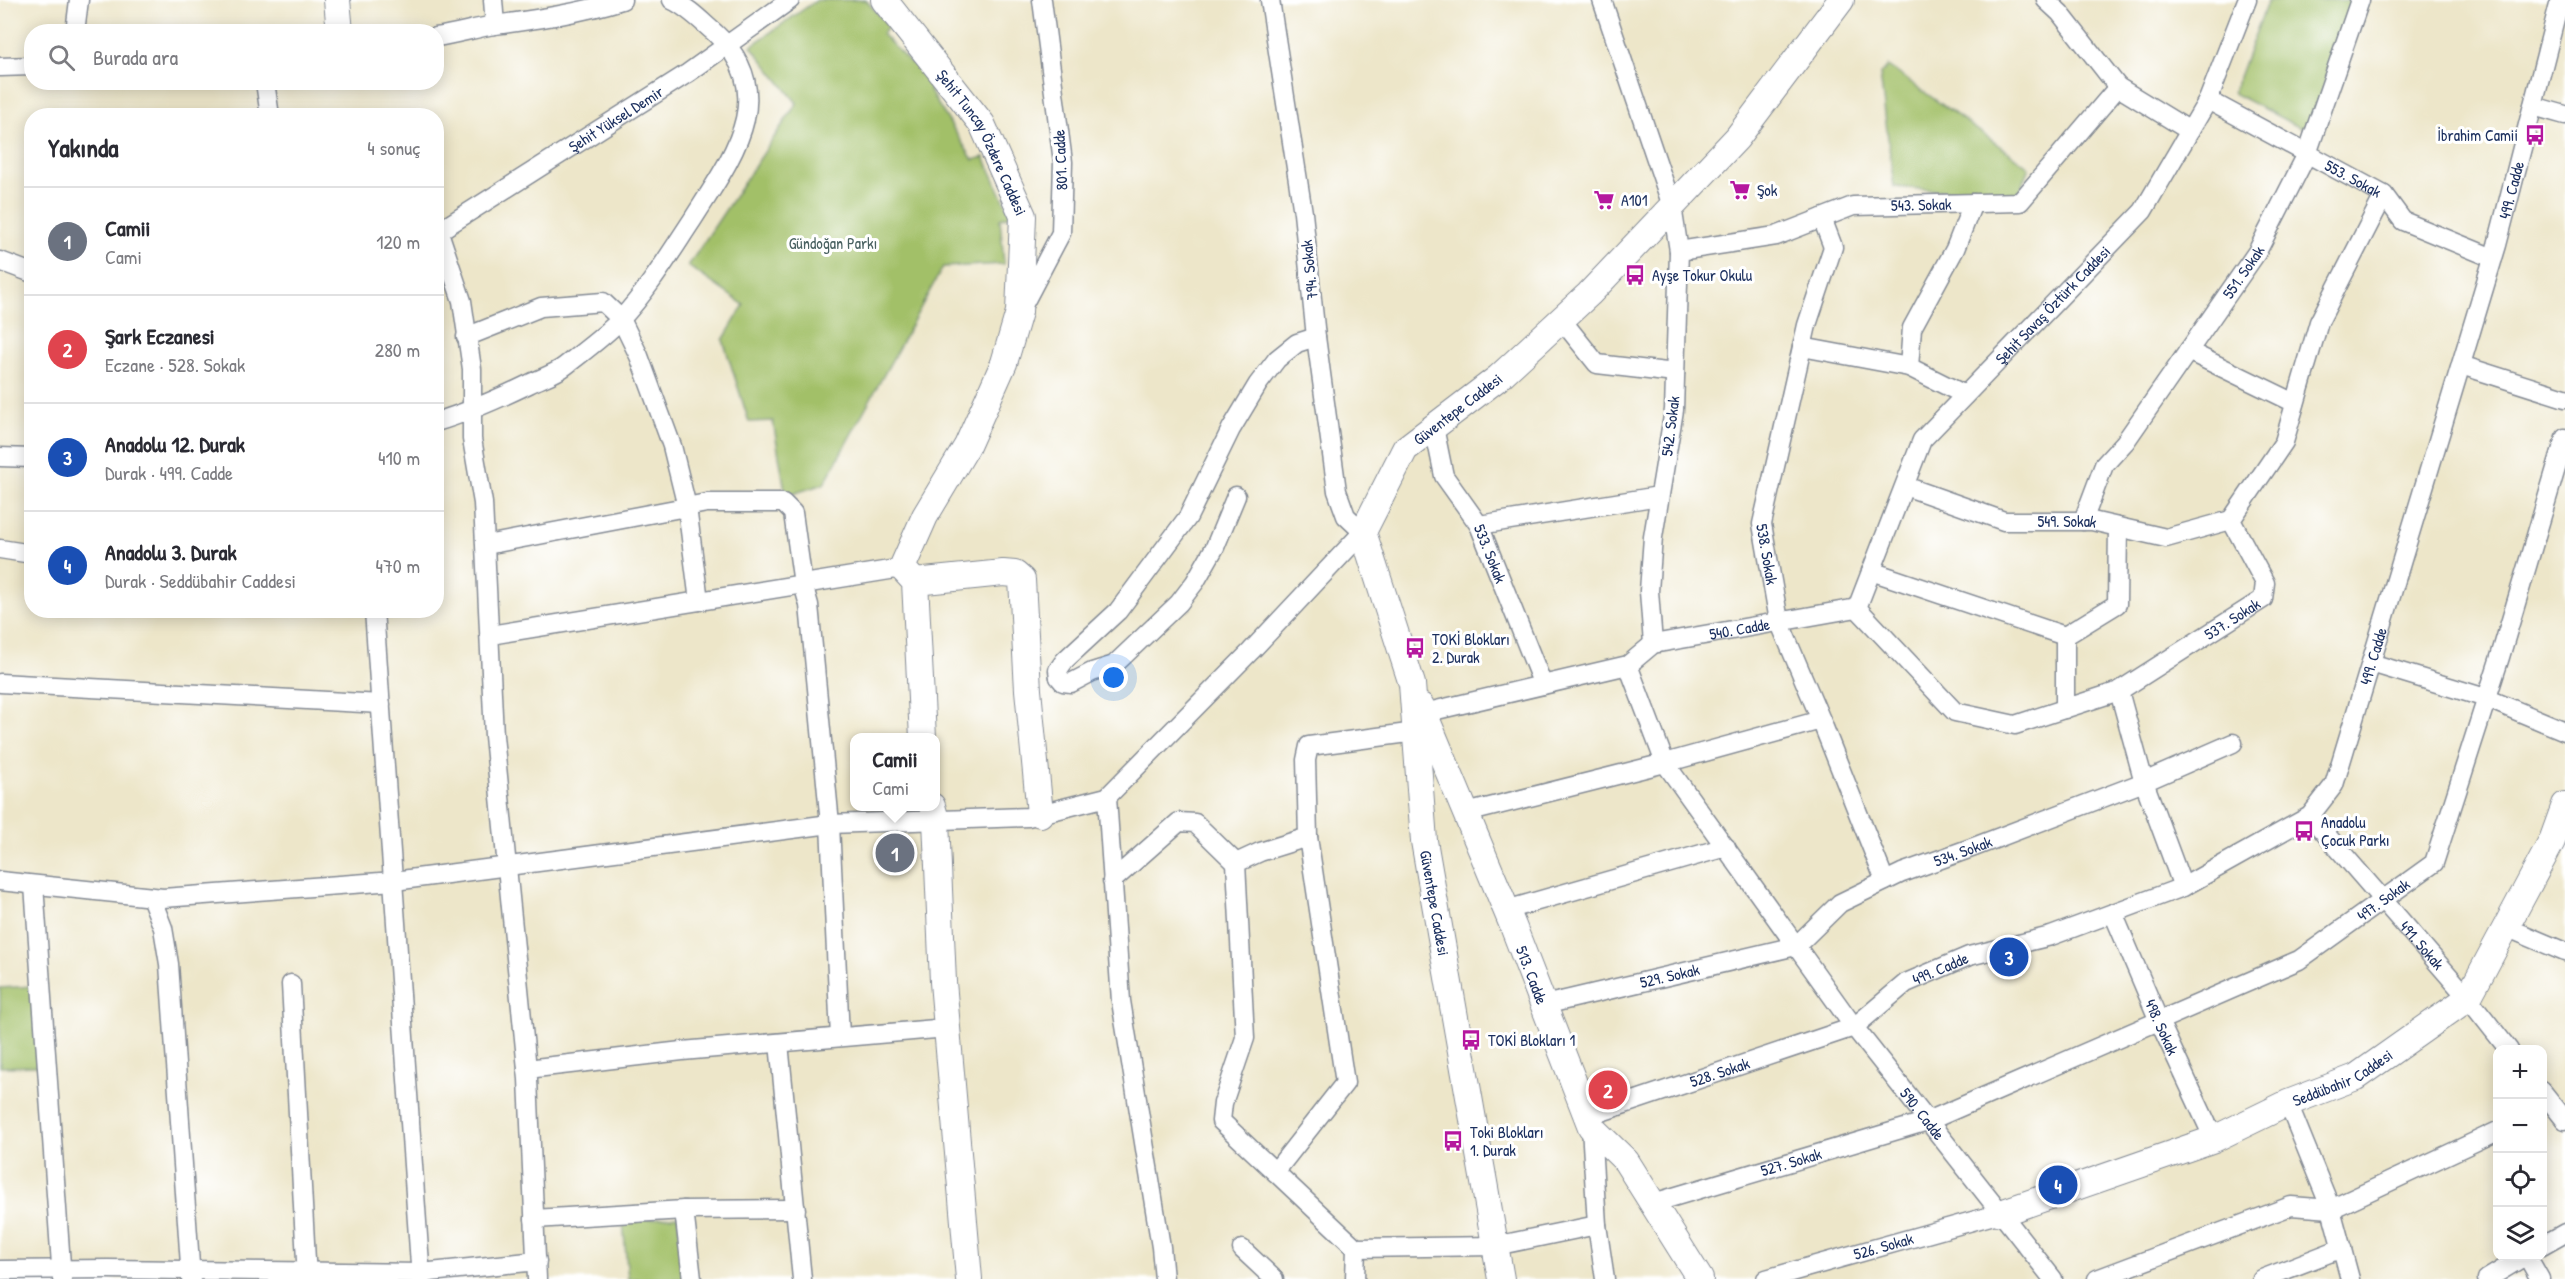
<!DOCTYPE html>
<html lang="tr">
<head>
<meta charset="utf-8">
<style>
  :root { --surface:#fff; --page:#f2f2f3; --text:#2b2b33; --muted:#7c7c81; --line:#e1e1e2; --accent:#b5179e }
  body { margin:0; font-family:"Patrick Hand",sans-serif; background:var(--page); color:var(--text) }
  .controls { position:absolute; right:18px; bottom:18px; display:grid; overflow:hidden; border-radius:12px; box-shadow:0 3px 15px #0003 }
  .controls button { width:54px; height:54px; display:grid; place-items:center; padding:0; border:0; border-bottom:2px solid var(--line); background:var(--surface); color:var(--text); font:30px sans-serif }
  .you { position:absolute; left:1114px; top:678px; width:21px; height:21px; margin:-15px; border:4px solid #fff; border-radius:50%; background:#1a73e8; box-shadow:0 0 0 9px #1a73e833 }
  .badge { display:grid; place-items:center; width:39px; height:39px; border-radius:50%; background:var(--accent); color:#fff; font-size:20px; font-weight:700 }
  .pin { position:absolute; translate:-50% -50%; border:3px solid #fff; box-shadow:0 2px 6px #0006 }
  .popup { position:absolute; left:850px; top:733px; width:90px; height:78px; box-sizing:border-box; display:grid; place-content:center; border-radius:12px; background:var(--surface); filter:drop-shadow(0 2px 4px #0005); font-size:20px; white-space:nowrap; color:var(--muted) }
  .popup b { font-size:22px; color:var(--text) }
  .popup::after { content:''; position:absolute; left:50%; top:100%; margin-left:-12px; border:12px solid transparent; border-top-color:var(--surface) }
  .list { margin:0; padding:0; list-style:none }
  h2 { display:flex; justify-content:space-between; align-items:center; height:78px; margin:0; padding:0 24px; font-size:26px }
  h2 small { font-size:20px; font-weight:400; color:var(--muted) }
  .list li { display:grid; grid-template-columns:39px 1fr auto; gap:18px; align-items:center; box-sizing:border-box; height:108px; padding:0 24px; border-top:2px solid var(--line) }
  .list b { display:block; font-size:22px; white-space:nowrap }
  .list p { margin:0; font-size:20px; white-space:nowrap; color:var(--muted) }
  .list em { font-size:20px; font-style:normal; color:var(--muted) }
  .icon { flex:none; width:33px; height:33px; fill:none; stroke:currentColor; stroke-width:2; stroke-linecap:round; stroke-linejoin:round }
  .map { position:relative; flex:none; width:2565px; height:1279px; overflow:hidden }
  .search { position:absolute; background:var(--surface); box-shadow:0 3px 15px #0003; left:24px; top:24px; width:420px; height:66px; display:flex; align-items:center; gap:15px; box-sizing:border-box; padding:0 21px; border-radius:24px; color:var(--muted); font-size:22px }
  .panel { position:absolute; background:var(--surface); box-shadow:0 3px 15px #0003; left:24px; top:108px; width:420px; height:510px; border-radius:24px }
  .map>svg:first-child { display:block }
  .green { fill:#a2c068; stroke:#5e7863; stroke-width:1.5 }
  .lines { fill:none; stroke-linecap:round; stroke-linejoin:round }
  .street-casing { stroke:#848a94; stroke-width:21 }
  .secondary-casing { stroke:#848a94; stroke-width:28 }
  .street { stroke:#fff; stroke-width:18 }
  .secondary { stroke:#fff; stroke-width:26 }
  .labels { text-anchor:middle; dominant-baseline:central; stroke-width:6; stroke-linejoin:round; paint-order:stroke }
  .street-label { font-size:16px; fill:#1b2f5e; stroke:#fff }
  .poi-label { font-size:16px; fill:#1b2f5e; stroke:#fff; text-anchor:start }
  .park-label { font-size:16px; fill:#4a6262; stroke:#fff }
</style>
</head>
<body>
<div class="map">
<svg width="2565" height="1279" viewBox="0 0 2565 1279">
  <rect width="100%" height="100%" fill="#fff"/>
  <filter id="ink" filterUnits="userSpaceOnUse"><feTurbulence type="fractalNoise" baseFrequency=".0167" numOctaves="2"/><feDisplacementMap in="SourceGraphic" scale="12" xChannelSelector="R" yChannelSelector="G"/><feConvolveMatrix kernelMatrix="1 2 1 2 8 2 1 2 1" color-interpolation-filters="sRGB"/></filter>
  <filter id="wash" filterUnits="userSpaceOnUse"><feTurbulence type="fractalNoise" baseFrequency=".008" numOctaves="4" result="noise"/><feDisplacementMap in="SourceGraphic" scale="24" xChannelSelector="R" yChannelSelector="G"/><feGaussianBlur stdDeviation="1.35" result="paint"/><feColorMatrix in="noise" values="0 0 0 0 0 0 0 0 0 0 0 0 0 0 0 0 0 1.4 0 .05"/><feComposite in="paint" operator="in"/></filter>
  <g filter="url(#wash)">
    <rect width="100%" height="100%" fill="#ede6c9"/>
    <g class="green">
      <path d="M 817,0 L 866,0 L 888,26 L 882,34 L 911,64 L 916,58 L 936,81 L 929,90 L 973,160 L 984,157 L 1011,215 L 1000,219 L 1004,264 L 943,267 L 824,484 L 786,496 L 773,421 L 749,422 L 723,340 L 744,305 L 688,266 L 797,103 L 751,46 Z"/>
      <path d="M 2268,0 L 2354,0 L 2308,132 L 2233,93 Z"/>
      <path d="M 1888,66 L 2029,167 L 2018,196 L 1894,187 L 1880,74 Z"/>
      <path d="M 35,986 L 39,1066 L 0,1067 L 0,988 Z"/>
      <path d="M 678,1216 L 684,1279 L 628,1279 L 623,1222 Z"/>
    </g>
  </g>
  <g filter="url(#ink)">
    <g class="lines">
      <g class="street-casing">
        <g id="street">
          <path d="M 493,0 L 495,25"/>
          <path d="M 1602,0 L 1672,206 L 1679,251 L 1674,410 L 1653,537 L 1649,591 L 1653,644"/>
          <path d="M 2046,0 L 2060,13 L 2118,87 L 2190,131"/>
          <path d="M 75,32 L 79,0"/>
          <path d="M 436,37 C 456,34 476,28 495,25 C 539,19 580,13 622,0"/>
          <path d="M 0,67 L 32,66"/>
          <path d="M 265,82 L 270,116"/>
          <path id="s1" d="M 2208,100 L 2384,195 L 2403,221 L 2493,258"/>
          <path d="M 2533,106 L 2565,115"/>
          <path id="s2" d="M 1822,218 L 1833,247 L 1807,325 L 1762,524 L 1779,621 L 1821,720 L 1885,881"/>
          <path d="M 439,232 L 462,301 L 472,369 L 472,439 L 483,503 L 494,736 L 528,1079 L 537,1279"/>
          <path id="s3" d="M 436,233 L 688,73 L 790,0"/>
          <path id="s4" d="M 1679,251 L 1776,236 L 1853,206 L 2020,202 L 2118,87"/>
          <path d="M 0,261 L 32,273"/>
          <path d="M 1022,307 L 1061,233 L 1063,162 L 1042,0"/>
          <path d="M 1561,319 L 1597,364 L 1675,373"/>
          <path d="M 466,337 L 541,307 L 603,302 L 621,319 L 639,356 L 672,446 L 687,507 L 699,601"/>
          <path d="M 1802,347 L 1909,367 L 1965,395"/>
          <path d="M 2188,351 L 2295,403"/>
          <path d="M 2461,365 L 2565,398"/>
          <path d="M 1909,367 L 1912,328 L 1955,249 L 1973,203"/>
          <path d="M 436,422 C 469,412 498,399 529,384 C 541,378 555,374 565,366 C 584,351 605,336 621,319 C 649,289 671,252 693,219 C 730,160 782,94 715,33 C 701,21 689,8 672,0"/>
          <path id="s5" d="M 1434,427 L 1444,476 L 1479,525 L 1543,685"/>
          <path d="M 0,457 L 32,458"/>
          <path id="s6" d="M 1905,486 L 2004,521 L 2092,521 L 2166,538 L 2231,520"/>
          <path id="s7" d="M 2083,521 L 2104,465 L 2125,442 L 2257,252 L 2307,154 L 2360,0"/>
          <path d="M 1479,525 L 1659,496"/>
          <path d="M 486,545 L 707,503 L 783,503 L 793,513 L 803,584 L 809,605 L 830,824 L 840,1037"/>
          <path d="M 0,549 L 32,554"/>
          <path d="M 1871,571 L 2065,636 L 2117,604 L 2118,527"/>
          <path id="s8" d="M 1857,608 L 1955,712 L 2015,725 L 2119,691 L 2263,599 L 2265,583 L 2231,520 L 2284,442 L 2319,322 L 2384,195"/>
          <path id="s9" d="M 1857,608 L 1922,440 L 2143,211 L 2208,100 L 2247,0"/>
          <path d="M 374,610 L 421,1279"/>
          <path d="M 490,635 L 902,568"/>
          <path d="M 2371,663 L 2486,698 L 2565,731"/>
          <path id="s10" d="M 1628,665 L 1665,763 L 1854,1027 L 2053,1279"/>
          <path d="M 1059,677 L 1058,670 L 1065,660 L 1118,611 L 1188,517 L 1231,429 L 1258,384 L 1277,359 L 1297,343 L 1316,337"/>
          <path d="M 1059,677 L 1063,682 L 1071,683 L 1092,672 L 1114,665 L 1179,603 L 1195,582 L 1215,547 L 1236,496"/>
          <path d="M 0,683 L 381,704"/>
          <path d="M 2119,691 L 2144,782 L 2183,887"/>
          <path d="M 2065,709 L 2065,636"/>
          <path id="s11" d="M 1424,713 L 1628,665 L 1653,644 L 1857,608"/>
          <path d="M 1416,732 L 1309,746 L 1306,760 L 1308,837 L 1260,852 L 1236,863 L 1245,1038 L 1223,1103 L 1221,1121 L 1356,1248 L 1495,1246 L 1597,1225"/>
          <path d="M 1107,797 L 1121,1001 L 1161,1247 L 1164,1279"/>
          <path d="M 1466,813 L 1665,763 L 1821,720"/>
          <path id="s12" d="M 2310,816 L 2468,998 L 2509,1050"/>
          <path d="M 0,881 L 163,898 L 394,881 L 830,824 L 1028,817 L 1107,797 L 1251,651 L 1363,532 L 1346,516 L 1337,491 L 1316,337 L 1303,213 L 1270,0"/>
          <path d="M 1112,881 L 1179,822 L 1195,823 L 1236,863"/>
          <path d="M 34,885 L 62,1279"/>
          <path d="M 151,897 L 163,928 L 169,964 L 191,1279"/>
          <path d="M 1506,910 L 1726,847"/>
          <path id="s13" d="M 2113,913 L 2159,1021 L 2214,1139"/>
          <path d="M 2506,927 L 2565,952"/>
          <path id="s14" d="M 1796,946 L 1840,903 L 1902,873 L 1974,847 L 2144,782 L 2233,743"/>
          <path d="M 291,984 L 307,1279"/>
          <path id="s15" d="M 1544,1005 L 1796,946"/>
          <path d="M 779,1043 L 802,1279"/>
          <path d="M 527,1069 L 682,1051 L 947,1028"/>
          <path d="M 2542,1091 L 2565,1120"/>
          <path d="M 2288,1103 L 2331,1209 L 2350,1279"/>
          <path id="s16" d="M 1586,1117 L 1854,1027 L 1906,983 L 1969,956 L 2051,936 L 2183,887 L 2310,816 L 2334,785 L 2497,245 L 2560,0"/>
          <path d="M 1591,1127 L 1597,1225 L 1605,1279"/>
          <path d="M 1275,1172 L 1345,1083 L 1308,837"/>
          <path id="s17" d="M 1653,1203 L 1928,1121 L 2299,960 L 2434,863 L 2500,657 L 2565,438"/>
          <path d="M 684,1210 L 692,1279"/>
          <path d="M 534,1219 L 684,1210 L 796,1209"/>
          <path d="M 2542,1246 L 2565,1233"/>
          <path d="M 1242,1249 L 1274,1279"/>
          <path d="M 2527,1256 L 2540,1279"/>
          <path d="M 0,1270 L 108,1269 L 421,1273 L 537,1261"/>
          <path d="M 1355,1279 L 1356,1248"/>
          <path id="s18" d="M 1766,1279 L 2001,1213"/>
          <path d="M 2097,1279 L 2291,1206 L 2331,1209 L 2498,1131"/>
          <path d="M 2262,1279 L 2342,1248"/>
          <path d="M 2487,1279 L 2525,1256"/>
        </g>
      </g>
      <g class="secondary-casing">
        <g id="secondary">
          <path d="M 337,0 L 340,32"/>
          <path id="s19" d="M 884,0 L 982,124 L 1023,216 L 1019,312 L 1004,363 L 967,446 L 925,516 L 902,568 L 915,582 L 923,738"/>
          <path d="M 915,582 L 1003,573 L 1015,574 L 1022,580 L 1028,690 L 1040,814"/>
          <path id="s20" d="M 1421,706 L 1513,926 L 1591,1127 L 1626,1161 L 1700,1279"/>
          <path d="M 932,806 L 936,820 L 943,982 L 969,1279"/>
          <path id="s21" d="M 2001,1213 L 2214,1139 L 2288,1103 L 2356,1077 L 2468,998 L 2552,841 L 2565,805"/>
          <path id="s22" d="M 1501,1279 L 1424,841 L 1412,684 L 1363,532 L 1405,449 L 1498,378 L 1589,294 L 1737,138 L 1841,0"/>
        </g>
      </g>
      <use href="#street" class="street"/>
      <use href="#secondary" class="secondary"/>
    </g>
  </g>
  <defs>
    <g id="bus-bare" transform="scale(1.62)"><path d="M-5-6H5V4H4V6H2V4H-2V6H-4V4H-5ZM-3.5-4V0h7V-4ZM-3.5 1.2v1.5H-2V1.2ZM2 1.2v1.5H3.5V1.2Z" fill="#b5179e" stroke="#fff" stroke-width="2.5" paint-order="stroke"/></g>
    <g id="supermarket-bare" transform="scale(1.62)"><path d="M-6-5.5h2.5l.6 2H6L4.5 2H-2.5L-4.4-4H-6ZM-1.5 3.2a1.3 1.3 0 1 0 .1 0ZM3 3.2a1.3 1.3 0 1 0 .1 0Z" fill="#b5179e" stroke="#fff" stroke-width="2.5" paint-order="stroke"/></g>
  </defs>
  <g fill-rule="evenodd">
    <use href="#bus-bare" x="2535" y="135"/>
    <use href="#supermarket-bare" x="1740" y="190"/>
    <use href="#supermarket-bare" x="1604" y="200"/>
    <use href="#bus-bare" x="1635" y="275"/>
    <use href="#bus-bare" x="1415" y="648"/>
    <use href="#bus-bare" x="2304" y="831"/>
    <use href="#bus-bare" x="1471" y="1040"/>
    <use href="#bus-bare" x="1453" y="1141"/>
  </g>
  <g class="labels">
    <g class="street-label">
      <text stroke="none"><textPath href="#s3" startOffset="213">Şehit Yüksel Demir</textPath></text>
      <text stroke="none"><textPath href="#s19" startOffset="174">Şehit Tuncay Özdere Caddesi</textPath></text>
      <text transform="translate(1060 160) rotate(-93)">801. Cadde</text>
      <text stroke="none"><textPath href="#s1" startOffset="165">553. Sokak</textPath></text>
      <text stroke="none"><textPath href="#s16" startOffset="1450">499. Cadde</textPath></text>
      <text stroke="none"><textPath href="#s4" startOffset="249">543. Sokak</textPath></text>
      <text transform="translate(1309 270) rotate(-96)">794. Sokak</text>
      <text stroke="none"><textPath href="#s7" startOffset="298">551. Sokak</textPath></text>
      <text stroke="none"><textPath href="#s9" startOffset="368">Şehit Savaş Öztürk Caddesi</textPath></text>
      <text stroke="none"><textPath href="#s22" startOffset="921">Güventepe Caddesi</textPath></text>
      <text transform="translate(1670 426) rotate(-83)">542. Sokak</text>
      <text stroke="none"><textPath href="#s6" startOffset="168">549. Sokak</textPath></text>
      <text stroke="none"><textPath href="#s5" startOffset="141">533. Sokak</textPath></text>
      <text stroke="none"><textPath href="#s2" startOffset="348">538. Sokak</textPath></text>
      <text stroke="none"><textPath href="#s8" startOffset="448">537. Sokak</textPath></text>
      <text stroke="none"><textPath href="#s11" startOffset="330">540. Cadde</textPath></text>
      <text stroke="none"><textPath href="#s16" startOffset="964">499. Cadde</textPath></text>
      <text stroke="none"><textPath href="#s14" startOffset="195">534. Sokak</textPath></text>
      <text stroke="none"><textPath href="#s17" startOffset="795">497. Sokak</textPath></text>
      <text transform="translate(1435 903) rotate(80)">Güventepe Caddesi</text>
      <text stroke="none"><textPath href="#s12" startOffset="171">491. Sokak</textPath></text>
      <text stroke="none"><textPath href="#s16" startOffset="388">499. Cadde</textPath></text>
      <text stroke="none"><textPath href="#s20" startOffset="291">513. Cadde</textPath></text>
      <text stroke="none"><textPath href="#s15" startOffset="129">529. Sokak</textPath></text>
      <text stroke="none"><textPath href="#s13" startOffset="124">498. Sokak</textPath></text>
      <text stroke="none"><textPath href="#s16" startOffset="141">528. Sokak</textPath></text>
      <text stroke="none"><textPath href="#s21" startOffset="368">Seddübahir Caddesi</textPath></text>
      <text stroke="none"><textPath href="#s10" startOffset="540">590. Cadde</textPath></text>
      <text stroke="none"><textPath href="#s17" startOffset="144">527. Sokak</textPath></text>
      <text stroke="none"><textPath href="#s18" startOffset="122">526. Sokak</textPath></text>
    </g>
    <g class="poi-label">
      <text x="2518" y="135" text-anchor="end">İbrahim Camii</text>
      <text x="1757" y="190">Şok</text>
      <text x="1621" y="200">A101</text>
      <text x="1652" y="275">Ayşe Tokur Okulu</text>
      <text x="1432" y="639">TOKİ Blokları<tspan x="1432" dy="18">2. Durak</tspan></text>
      <text x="2321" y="822">Anadolu<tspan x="2321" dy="18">Çocuk Parkı</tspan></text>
      <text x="1488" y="1040">TOKİ Blokları 1</text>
      <text x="1470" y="1132">Toki Blokları<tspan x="1470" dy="18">1. Durak</tspan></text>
    </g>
    <g class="park-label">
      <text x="833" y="243">Gündoğan Parkı</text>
    </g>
  </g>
</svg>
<div class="controls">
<button>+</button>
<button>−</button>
<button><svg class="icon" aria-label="locate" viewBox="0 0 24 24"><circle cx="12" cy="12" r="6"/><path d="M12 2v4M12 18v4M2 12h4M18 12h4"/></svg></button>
<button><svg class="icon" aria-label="layers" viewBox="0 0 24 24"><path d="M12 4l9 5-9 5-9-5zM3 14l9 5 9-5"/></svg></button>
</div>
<div class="you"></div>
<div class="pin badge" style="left:895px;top:853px;background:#6b7280">1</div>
<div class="popup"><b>Camii</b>Cami</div>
<div class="pin badge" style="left:1608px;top:1090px;background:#e0444e">2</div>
<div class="pin badge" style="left:2009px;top:957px;background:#1a4fb4">3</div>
<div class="pin badge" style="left:2058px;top:1185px;background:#1a4fb4">4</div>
<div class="search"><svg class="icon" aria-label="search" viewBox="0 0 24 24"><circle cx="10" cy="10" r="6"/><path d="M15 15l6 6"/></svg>Burada ara</div>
<section class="panel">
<h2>Yakında<small>4 sonuç</small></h2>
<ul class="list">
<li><span class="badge" style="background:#6b7280">1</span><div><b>Camii</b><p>Cami</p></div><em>120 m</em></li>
<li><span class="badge" style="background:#e0444e">2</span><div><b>Şark Eczanesi</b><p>Eczane · 528. Sokak</p></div><em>280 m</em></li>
<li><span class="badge" style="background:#1a4fb4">3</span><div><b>Anadolu 12. Durak</b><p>Durak · 499. Cadde</p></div><em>410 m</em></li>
<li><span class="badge" style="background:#1a4fb4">4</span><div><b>Anadolu 3. Durak</b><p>Durak · Seddübahir Caddesi</p></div><em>470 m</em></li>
</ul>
</section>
</div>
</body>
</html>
